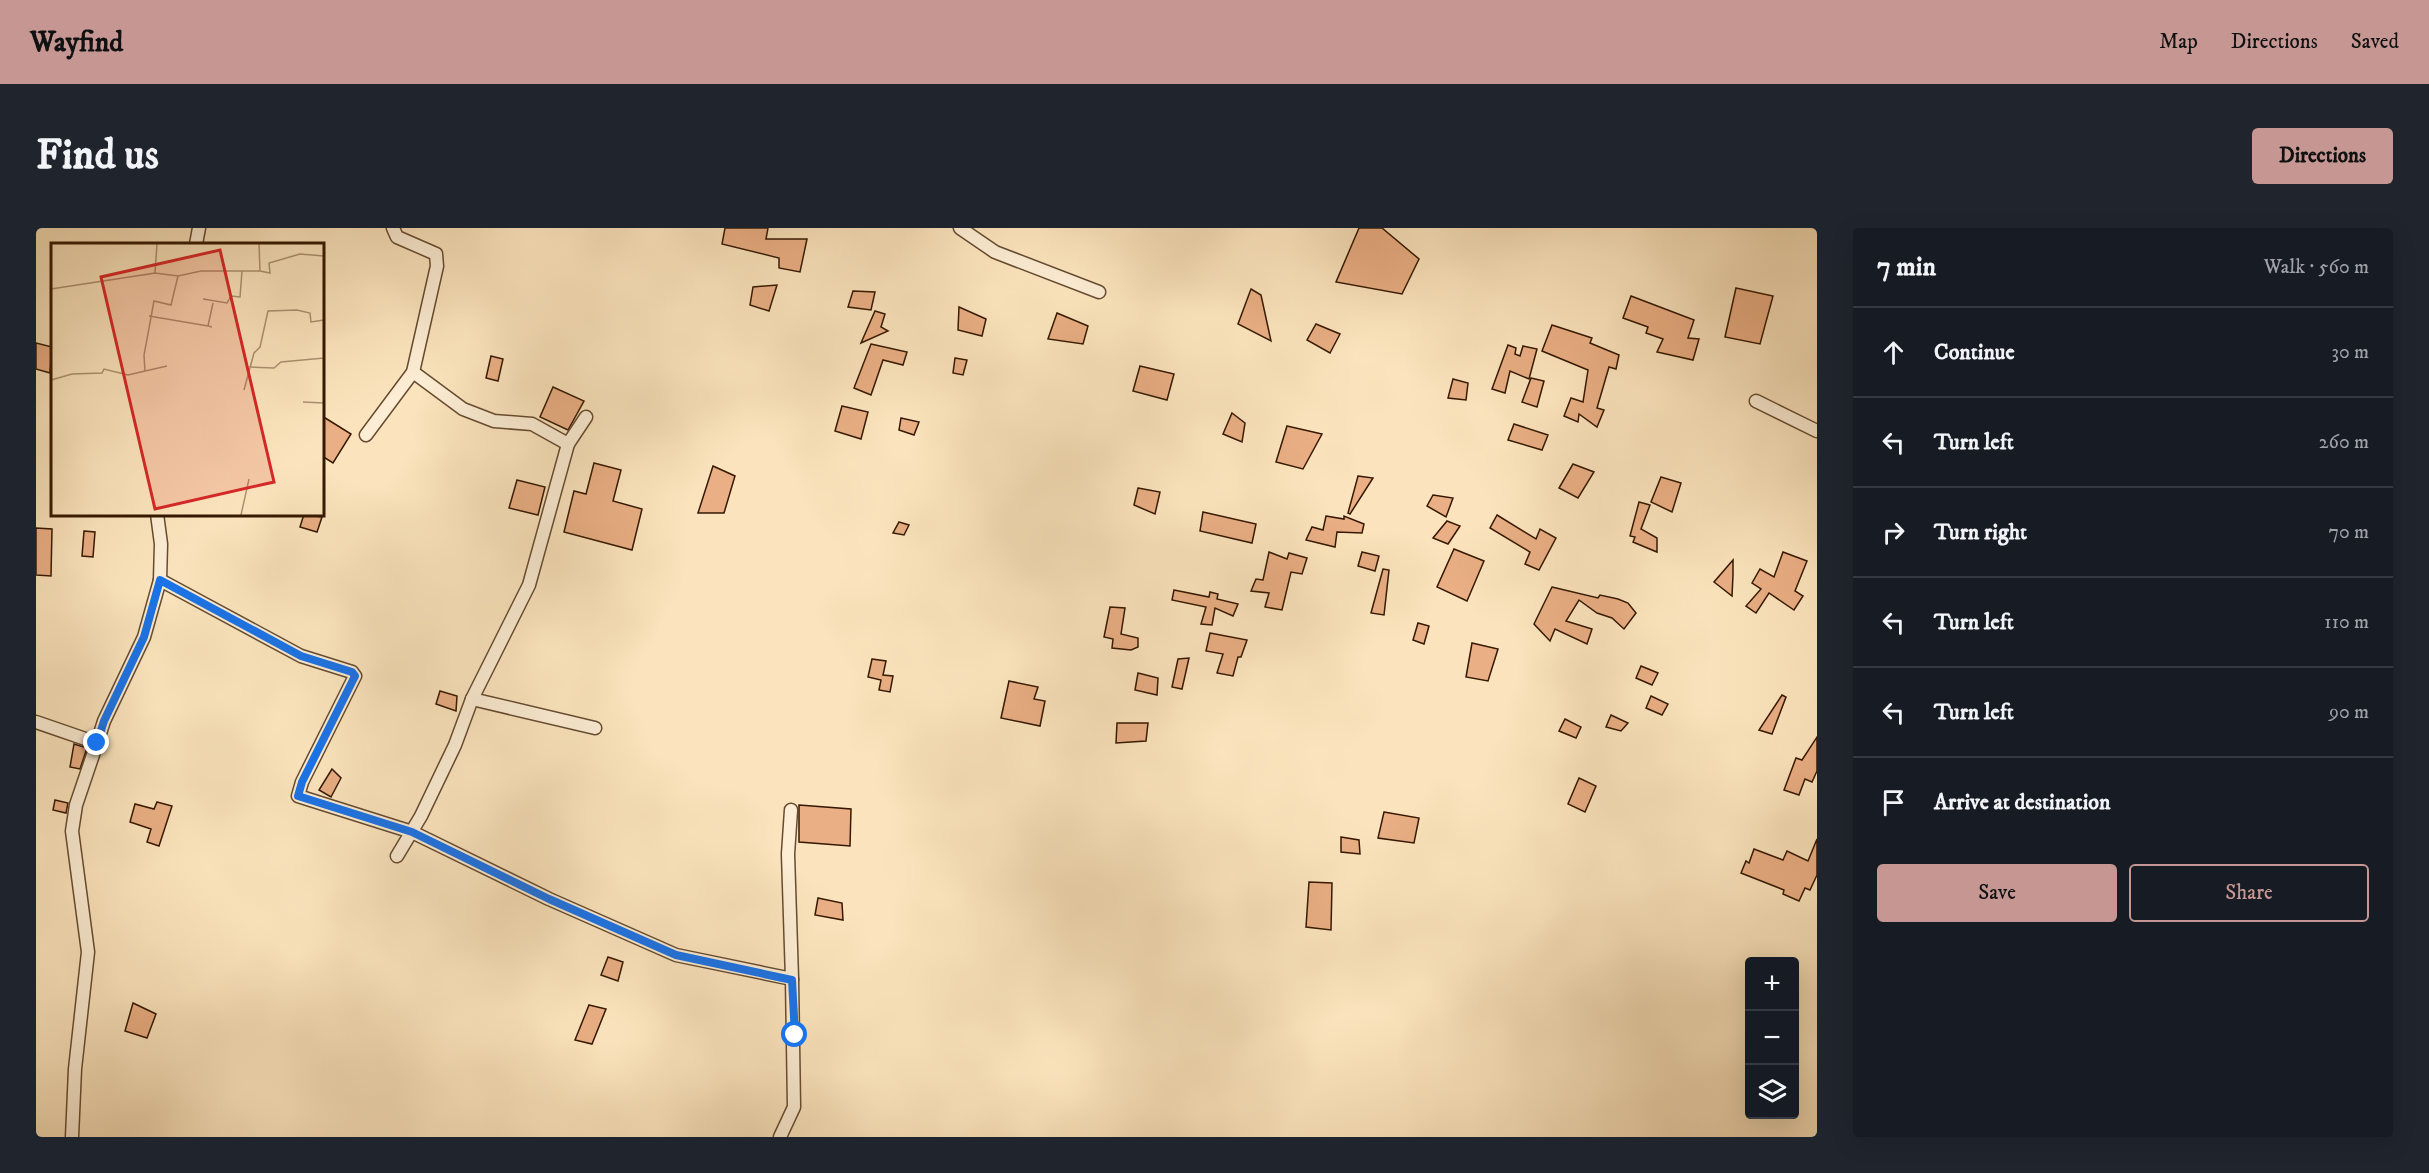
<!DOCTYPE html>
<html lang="en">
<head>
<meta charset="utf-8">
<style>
  :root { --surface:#171b24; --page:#20242c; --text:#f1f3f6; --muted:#9ea1a6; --line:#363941; --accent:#c59692 }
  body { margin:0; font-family:"IM FELL DW Pica",serif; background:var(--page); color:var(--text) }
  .controls { position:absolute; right:18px; bottom:18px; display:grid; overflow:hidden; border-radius:6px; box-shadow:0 6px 24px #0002 }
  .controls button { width:54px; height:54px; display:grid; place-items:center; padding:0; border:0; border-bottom:2px solid var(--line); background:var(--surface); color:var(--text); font:30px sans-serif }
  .stop { position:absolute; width:18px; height:18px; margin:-14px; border:4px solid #1a73e8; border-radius:50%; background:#fff }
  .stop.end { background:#1a73e8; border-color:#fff; box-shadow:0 2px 6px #0008 }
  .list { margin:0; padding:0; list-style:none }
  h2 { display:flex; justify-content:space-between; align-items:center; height:78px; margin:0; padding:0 24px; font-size:26px }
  h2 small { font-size:20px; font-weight:400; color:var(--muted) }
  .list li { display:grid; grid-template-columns:39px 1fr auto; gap:18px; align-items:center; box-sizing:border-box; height:90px; padding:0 24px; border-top:2px solid var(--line) }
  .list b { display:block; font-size:22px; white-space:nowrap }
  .list em { font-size:20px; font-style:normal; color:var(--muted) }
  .actions { display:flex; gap:12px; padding:18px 24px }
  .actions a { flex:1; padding:14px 0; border:2px solid var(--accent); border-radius:6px; text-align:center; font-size:21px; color:var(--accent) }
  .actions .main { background:var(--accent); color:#111 }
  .icon { flex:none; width:33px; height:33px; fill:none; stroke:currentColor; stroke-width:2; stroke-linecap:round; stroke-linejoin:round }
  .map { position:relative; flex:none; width:1781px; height:909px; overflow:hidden; border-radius:6px }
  header { display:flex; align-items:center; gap:36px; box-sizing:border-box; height:84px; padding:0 30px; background:var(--accent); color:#111 }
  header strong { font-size:28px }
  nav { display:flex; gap:33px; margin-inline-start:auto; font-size:21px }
  .intro { display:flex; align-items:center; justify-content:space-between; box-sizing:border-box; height:144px; padding:0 36px }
  h1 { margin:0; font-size:42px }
  .button { padding:15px 27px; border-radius:6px; background:var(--accent); color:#111; font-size:21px; font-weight:700 }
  main { display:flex; gap:36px; padding:0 36px }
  aside { flex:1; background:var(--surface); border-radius:6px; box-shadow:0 6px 24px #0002 }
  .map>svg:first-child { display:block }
  .building { fill:#eaaf84; stroke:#351801; stroke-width:1.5 }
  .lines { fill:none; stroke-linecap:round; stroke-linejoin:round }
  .minor-casing { stroke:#664b30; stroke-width:15 }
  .minor { stroke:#fcedd4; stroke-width:12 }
  .route { stroke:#1a73e8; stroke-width:8 }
  .inset-road { fill:none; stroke:#ac9272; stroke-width:1.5 }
  .view { fill:#d62828; fill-opacity:0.15; stroke:#d62828; stroke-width:3 }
  .inset-edge { fill:none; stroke:#351801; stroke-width:3 }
</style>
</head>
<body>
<header>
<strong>Wayfind</strong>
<nav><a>Map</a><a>Directions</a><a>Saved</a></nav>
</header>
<div class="intro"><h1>Find us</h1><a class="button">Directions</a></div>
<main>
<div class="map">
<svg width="1781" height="909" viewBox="0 0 1781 909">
  <rect width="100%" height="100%" fill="#fbe4bd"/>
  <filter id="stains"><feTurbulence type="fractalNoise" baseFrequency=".00333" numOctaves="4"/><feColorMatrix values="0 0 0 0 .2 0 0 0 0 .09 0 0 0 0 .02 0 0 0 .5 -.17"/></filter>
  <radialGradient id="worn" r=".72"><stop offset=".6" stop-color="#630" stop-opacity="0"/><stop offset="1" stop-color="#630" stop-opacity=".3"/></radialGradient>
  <g class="building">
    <path d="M 689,0 L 732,0 L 730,11 L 771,11 L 764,44 L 743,40 L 743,30 L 686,16 Z"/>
    <path d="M 1323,0 L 1346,0 L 1383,31 L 1366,66 L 1300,54 Z"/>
    <path d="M 741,57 L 733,83 L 714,77 L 717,59 Z"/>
    <path d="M 1700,60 L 1737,68 L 1724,116 L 1689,109 Z"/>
    <path d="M 1215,61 L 1225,67 L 1235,113 L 1202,96 Z"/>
    <path d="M 817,63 L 839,64 L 835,82 L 812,79 Z"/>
    <path d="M 1595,68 L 1658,92 L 1652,110 L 1663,111 L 1657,132 L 1621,124 L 1627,111 L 1610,105 L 1612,99 L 1587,90 Z"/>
    <path d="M 923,79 L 950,91 L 946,108 L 922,102 Z"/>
    <path d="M 839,83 L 849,86 L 845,99 L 852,103 L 825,115 Z"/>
    <path d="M 1021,85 L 1052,98 L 1047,116 L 1012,111 Z"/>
    <path d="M 1280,96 L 1304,106 L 1294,125 L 1271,112 Z"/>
    <path d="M 1516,97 L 1556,110 L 1554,115 L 1583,127 L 1580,141 L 1573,139 L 1561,180 L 1568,182 L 1561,199 L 1543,186 L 1542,194 L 1528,188 L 1535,170 L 1547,174 L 1552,142 L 1506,123 Z"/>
    <path d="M 0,115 L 16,119 L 14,145 L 0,141 Z"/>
    <path d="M 835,116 L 871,124 L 867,137 L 847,132 L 835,167 L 818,160 Z"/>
    <path d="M 1472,117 L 1480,120 L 1479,126 L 1484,128 L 1487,118 L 1501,121 L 1493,151 L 1474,143 L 1469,165 L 1456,161 Z"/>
    <path d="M 455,128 L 467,131 L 462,153 L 450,150 Z"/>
    <path d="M 919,130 L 931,132 L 927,147 L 917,145 Z"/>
    <path d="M 1104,138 L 1138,146 L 1131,172 L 1097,163 Z"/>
    <path d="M 1495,150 L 1508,153 L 1501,179 L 1486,174 Z"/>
    <path d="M 1417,151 L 1432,155 L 1430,172 L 1412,170 Z"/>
    <path d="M 517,159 L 548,173 L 532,202 L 504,189 Z"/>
    <path d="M 806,178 L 832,184 L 825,211 L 799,203 Z"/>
    <path d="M 1196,185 L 1209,195 L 1206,214 L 1187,206 Z"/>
    <path d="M 286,188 L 315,206 L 297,235 L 286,228 Z"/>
    <path d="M 865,190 L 883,194 L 878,207 L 863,202 Z"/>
    <path d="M 1478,196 L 1512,207 L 1506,222 L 1472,212 Z"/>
    <path d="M 1251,198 L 1286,206 L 1267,241 L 1240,234 Z"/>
    <path d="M 558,235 L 585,242 L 577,273 L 606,281 L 596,322 L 528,304 L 538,263 L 550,266 Z"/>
    <path d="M 1537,236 L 1558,244 L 1542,270 L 1523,260 Z"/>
    <path d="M 677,238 L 699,248 L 688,285 L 662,285 Z"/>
    <path d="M 1322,248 L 1337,250 L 1314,286 L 1312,285 Z"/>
    <path d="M 1625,249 L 1645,255 L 1636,284 L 1615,274 Z"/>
    <path d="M 481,252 L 509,259 L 502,287 L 473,280 Z"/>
    <path d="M 1102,260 L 1124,264 L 1119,286 L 1098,277 Z"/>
    <path d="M 1397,267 L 1417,270 L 1410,289 L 1391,278 Z"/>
    <path d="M 1603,274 L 1614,277 L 1605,301 L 1621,310 L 1621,324 L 1597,314 L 1599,309 L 1594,308 Z"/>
    <path d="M 1167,284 L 1220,296 L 1216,315 L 1164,303 Z"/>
    <path d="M 268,286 L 286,289 L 281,304 L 264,299 Z"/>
    <path d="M 1461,287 L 1500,311 L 1504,301 L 1520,310 L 1503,342 L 1489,336 L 1494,324 L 1454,300 Z"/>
    <path d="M 1290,288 L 1308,291 L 1308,288 L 1328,296 L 1326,305 L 1301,304 L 1299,319 L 1270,312 L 1276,299 L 1287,302 Z"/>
    <path d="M 1411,293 L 1424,298 L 1412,316 L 1397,310 Z"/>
    <path d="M 863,294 L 873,297 L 868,307 L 857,305 Z"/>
    <path d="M 0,300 L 16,301 L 15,348 L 0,347 Z"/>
    <path d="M 48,303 L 59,304 L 57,329 L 46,328 Z"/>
    <path d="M 1418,321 L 1448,333 L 1431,373 L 1401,359 Z"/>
    <path d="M 1233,324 L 1251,331 L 1253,325 L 1271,330 L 1266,346 L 1255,344 L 1246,382 L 1229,379 L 1233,365 L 1215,363 L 1220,351 L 1227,352 Z"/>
    <path d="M 1326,324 L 1343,328 L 1339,343 L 1322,338 Z"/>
    <path d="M 1747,324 L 1771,333 L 1759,363 L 1767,368 L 1758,382 L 1733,365 L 1720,385 L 1710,378 L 1725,361 L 1716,355 L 1724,341 L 1738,349 Z"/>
    <path d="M 1697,332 L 1697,347 L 1696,368 L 1678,354 Z"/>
    <path d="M 1347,341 L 1353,342 L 1348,387 L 1335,385 Z"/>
    <path d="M 1516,359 L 1562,370 L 1564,367 L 1582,371 L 1592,375 L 1600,385 L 1588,401 L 1576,390 L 1561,385 L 1543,372 L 1530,393 L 1556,401 L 1551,416 L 1519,401 L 1514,413 L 1498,396 Z"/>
    <path d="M 1138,362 L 1173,369 L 1174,364 L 1182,366 L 1181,371 L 1202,376 L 1197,388 L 1179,380 L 1176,397 L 1165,396 L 1170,379 L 1136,372 Z"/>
    <path d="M 1074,379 L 1089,380 L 1085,406 L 1102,410 L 1102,419 L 1095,422 L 1076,420 L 1077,411 L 1068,409 Z"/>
    <path d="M 1382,395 L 1393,398 L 1388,416 L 1377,412 Z"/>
    <path d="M 1174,405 L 1211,412 L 1205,429 L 1202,429 L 1197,448 L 1181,445 L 1187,426 L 1170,423 Z"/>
    <path d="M 1436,415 L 1462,421 L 1452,453 L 1430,449 Z"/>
    <path d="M 1153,430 L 1146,461 L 1136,459 L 1142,431 Z"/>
    <path d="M 836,431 L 850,433 L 847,447 L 857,448 L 854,464 L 843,462 L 845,452 L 832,449 Z"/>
    <path d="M 1605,438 L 1622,445 L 1616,457 L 1600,450 Z"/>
    <path d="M 1102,445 L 1122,450 L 1121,467 L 1099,462 Z"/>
    <path d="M 973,453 L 1002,459 L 998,471 L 1009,473 L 1004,498 L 965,490 Z"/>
    <path d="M 404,463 L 421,468 L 420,483 L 400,476 Z"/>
    <path d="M 1746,467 L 1750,469 L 1736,506 L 1723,502 Z"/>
    <path d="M 1615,468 L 1632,476 L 1626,487 L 1610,480 Z"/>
    <path d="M 1575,487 L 1592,495 L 1585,503 L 1570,499 Z"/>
    <path d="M 1529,491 L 1545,499 L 1540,510 L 1523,503 Z"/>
    <path d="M 1081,495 L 1112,495 L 1110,513 L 1080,515 Z"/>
    <path d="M 1781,509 L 1781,543 L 1776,554 L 1769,551 L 1763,567 L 1748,562 L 1760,530 L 1766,532 Z"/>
    <path d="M 38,516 L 51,520 L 44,541 L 34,539 Z"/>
    <path d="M 296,541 L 305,550 L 295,569 L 283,562 Z"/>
    <path d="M 1543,550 L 1560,558 L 1549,584 L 1532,576 Z"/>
    <path d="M 19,572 L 32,575 L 30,585 L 17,582 Z"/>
    <path d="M 121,574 L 136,578 L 123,618 L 111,614 L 115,601 L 94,594 L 99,576 L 118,581 Z"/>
    <path d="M 763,577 L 815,581 L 814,618 L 763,614 Z"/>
    <path d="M 1348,584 L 1383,590 L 1378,615 L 1342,610 Z"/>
    <path d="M 1305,609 L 1323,612 L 1324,626 L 1305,624 Z"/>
    <path d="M 1781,611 L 1781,647 L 1774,662 L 1769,660 L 1763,673 L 1747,666 L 1748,662 L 1705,645 L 1710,633 L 1713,635 L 1718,621 L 1747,632 L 1751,623 L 1772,633 Z"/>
    <path d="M 1273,654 L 1296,655 L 1295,702 L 1270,699 Z"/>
    <path d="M 782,670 L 806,675 L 807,692 L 779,687 Z"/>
    <path d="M 572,729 L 587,734 L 582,753 L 565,747 Z"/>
    <path d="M 97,775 L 120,786 L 111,810 L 89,803 Z"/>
    <path d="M 553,777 L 570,781 L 556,816 L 539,812 Z"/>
  </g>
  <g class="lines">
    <g class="minor-casing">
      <g id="minor">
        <path d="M 924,0 L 959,24 L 1063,64"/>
        <path d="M 160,16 L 163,0"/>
        <path d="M 377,144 L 427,181 L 458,193 L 496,196 L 532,216 L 550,189"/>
        <path d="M 1720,173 L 1781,203"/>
        <path d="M 330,207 L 377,144 L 401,38 L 400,26 L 361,9 L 357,0"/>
        <path d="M 124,352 L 265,428 L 316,444 L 319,448 L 266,554 L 262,568 L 376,604 L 513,671 L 640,727 L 756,751 L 752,626 L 755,582"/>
        <path d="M 436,471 L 559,500"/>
        <path d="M 0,494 L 61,515 L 40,577 L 36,603 L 52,724 L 39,841 L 36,909"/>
        <path d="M 61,515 L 68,493 L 108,409 L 124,352 L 125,316 L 121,286"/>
        <path d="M 361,628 L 385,588 L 419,517 L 436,471 L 493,357 L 532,216"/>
        <path d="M 744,909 L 758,879 L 756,751"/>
      </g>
    </g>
    <use href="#minor" class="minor"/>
  </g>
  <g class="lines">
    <path class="route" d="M 61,515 L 68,493 L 108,409 L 124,352 L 265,428 L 316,444 L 319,448 L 266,554 L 262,568 L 376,604 L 513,671 L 640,727 L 756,752 L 759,807"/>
  </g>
  <g transform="translate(15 15)">
    <rect width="273" height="273" fill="#fbe4bd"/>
    <path class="inset-road" d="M 209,28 L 219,30 L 218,20 L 249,11 L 273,13M 104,30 L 127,33 L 150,28 L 209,28 L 208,1M 0,46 L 104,30 L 106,1M 152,56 L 176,60 L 180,53 L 189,54 L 191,28M 98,73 L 157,83M 161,84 L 157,83 L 162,60M 116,123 L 94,128 L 93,112 L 103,58 L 120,62 L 127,33M 198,124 L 223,125 L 230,119 L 273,115M 0,137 L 21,131 L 51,130 L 53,126 L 77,132 L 94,128M 193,147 L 203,110 L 209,104 L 217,68 L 246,67 L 259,70 L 260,79 L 273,77M 252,159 L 273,160M 190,272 L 198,236"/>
    <path class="view" d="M 169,7 L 223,239 L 104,266 L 50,34 Z"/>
    <rect width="273" height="273" class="inset-edge"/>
  </g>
  <rect width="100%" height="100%" filter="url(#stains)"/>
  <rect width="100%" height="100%" fill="url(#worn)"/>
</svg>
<div class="controls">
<button>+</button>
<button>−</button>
<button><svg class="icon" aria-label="layers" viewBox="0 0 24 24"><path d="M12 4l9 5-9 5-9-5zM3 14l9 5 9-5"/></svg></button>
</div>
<div class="stop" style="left:759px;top:807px"></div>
<div class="stop end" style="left:61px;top:515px"></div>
</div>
<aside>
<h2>7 min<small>Walk · 560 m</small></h2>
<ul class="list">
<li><svg class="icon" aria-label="ahead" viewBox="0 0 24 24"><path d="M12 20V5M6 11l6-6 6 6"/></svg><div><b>Continue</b></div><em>30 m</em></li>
<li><svg class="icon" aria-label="left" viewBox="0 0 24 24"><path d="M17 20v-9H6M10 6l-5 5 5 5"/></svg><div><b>Turn left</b></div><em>260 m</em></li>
<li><svg class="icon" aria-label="right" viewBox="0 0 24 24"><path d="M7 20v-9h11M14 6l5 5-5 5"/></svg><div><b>Turn right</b></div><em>70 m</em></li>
<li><svg class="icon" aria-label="left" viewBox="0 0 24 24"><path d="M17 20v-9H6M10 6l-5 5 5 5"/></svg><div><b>Turn left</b></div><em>110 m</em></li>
<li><svg class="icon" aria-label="left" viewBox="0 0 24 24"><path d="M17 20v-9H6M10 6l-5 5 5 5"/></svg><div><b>Turn left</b></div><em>90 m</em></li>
<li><svg class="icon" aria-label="arrive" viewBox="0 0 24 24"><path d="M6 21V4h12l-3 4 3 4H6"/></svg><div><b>Arrive at destination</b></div></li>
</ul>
<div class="actions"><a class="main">Save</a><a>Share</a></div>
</aside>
</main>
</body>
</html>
